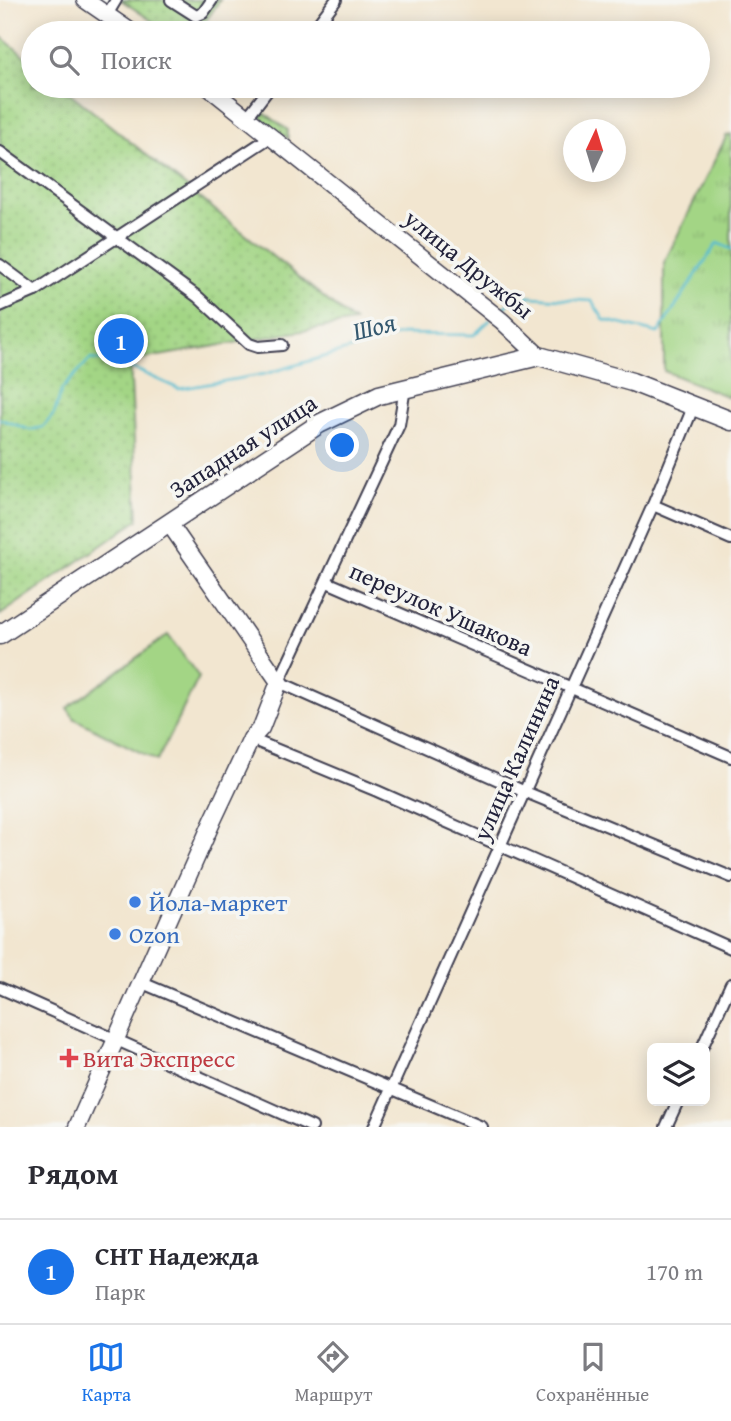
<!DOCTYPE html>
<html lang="ru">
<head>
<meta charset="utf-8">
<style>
  :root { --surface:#fff; --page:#f2f2f3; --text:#2b2b33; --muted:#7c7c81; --line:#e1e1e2; --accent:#1a73e8 }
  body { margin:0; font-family:"Gentium Book Plus",serif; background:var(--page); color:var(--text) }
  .controls { position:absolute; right:21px; bottom:21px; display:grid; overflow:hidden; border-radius:10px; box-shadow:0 4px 18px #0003 }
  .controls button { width:63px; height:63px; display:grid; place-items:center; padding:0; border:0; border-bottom:2px solid var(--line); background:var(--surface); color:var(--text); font:35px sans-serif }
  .compass { position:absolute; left:563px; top:119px; width:63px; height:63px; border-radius:50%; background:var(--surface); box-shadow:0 4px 18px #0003; rotate:4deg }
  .you { position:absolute; left:343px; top:446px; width:24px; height:24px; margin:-18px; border:5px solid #fff; border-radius:50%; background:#1a73e8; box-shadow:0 0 0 10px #1a73e833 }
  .badge { display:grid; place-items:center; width:46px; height:46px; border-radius:50%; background:var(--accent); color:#fff; font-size:23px; font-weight:700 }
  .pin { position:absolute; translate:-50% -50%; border:4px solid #fff; box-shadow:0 2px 7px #0006 }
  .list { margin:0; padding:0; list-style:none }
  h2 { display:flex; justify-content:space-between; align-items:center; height:91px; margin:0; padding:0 28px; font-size:30px }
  h2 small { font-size:23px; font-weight:400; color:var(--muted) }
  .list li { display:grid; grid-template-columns:46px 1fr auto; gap:21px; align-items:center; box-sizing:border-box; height:105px; padding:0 28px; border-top:2px solid var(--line) }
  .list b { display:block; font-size:26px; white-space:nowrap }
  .list p { margin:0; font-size:23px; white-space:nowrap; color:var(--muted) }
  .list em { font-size:23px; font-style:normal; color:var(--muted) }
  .icon { flex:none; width:38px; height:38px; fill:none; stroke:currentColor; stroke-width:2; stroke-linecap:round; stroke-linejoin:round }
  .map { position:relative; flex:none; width:731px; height:1127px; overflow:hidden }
  .search { position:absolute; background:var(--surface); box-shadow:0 4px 18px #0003; left:21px; right:21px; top:21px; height:77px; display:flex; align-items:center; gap:18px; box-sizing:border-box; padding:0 24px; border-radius:38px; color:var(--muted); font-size:26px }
  .sheet { height:196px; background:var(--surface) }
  nav { display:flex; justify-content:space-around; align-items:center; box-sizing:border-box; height:98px; border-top:2px solid var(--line); background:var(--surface); font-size:19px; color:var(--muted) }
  nav a { display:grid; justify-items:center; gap:4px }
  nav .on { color:var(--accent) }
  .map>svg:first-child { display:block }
  .grass { fill:url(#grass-tufts); stroke:#627c60; stroke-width:2 }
  .park { fill:#a3d585; stroke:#627c60; stroke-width:2 }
  .garden { fill:url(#garden-dots); stroke:#627c60; stroke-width:2 }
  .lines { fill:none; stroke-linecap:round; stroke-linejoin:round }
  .stream { stroke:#53bcd0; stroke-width:2.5 }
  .street-casing { stroke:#413f51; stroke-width:14 }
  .secondary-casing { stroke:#413f51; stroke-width:19 }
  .primary-casing { stroke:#413f51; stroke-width:21 }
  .street { stroke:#fff; stroke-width:10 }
  .secondary { stroke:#fff; stroke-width:16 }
  .primary { stroke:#fff; stroke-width:18 }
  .shop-dot { fill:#3f7fe0; stroke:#f6f6f2; stroke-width:2.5 }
  .health-dot { fill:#e0444e; stroke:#f6f6f2; stroke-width:2.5 }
  .labels { text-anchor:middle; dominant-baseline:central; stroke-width:7; stroke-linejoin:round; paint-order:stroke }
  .street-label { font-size:24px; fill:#22223b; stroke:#f6f6f2 }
  .shop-label { font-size:24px; fill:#366cbe; stroke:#f6f6f2; text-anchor:start }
  .health-label { font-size:24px; fill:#be3a42; stroke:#f6f6f2; text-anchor:start }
  .water-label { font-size:26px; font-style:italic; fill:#33586f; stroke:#f6f6f2 }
</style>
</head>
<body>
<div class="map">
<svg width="731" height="1127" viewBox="0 0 731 1127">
  <defs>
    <pattern id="grass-tufts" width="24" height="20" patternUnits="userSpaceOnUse" patternTransform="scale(1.75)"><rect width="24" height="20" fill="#a3d585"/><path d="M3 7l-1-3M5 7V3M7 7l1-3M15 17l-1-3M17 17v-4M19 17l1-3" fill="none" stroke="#8cb774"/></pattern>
    <pattern id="garden-dots" width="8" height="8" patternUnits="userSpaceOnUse" patternTransform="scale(1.75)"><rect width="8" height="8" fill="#a3d585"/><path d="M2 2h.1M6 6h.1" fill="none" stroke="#8cb774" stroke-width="1.8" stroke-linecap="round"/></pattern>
  </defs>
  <rect width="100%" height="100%" fill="#f6f6f2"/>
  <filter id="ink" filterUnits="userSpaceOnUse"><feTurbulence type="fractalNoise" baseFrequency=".0143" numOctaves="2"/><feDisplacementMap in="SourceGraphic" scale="14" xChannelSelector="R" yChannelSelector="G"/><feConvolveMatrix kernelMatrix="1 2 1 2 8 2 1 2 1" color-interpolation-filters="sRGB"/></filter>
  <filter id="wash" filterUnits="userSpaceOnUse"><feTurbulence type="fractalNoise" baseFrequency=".00686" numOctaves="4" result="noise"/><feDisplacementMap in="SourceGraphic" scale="28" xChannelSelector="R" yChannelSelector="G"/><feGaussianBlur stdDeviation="1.57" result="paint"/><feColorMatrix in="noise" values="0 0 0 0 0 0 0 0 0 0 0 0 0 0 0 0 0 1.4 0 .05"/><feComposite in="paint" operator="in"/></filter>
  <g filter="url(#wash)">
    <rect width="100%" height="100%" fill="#f2e6d0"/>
    <g class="grass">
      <path d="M 262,111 L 288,130 L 288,139 L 261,118 Z"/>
      <path d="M 731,134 L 731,398 L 664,371 L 664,263 L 727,135 Z"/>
    </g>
    <path class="park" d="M 168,635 L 199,677 L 157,761 L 75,719 L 67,708 Z"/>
    <g class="garden">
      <path d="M 121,0 L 220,0 L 198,33 L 170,33 Z"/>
      <path d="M 0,36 L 33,63 L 33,86 L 61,86 L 354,322 L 130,361 L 138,520 L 0,615 Z"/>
    </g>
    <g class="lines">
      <g class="stream">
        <path d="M 501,311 L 517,296 L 592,301 L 604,320 L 658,333 L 717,243 L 731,249"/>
        <path d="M 0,419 L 30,430 L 43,427 L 54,414 L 62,389 L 90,359 L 121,363 L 179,389 L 265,374 L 402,334 L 474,335 L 490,320"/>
      </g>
    </g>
  </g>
  <g filter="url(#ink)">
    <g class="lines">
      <g class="street-casing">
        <g id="street">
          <path d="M 171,0 L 196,16 L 203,13 L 212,0"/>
          <path d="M 107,15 L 116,0"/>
          <path d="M 311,33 L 336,0"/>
          <path d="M 248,116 L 271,86"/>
          <path d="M 0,152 L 198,297 L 249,344 L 258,347 L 282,345"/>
          <path d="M 0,265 L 35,291"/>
          <path d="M 0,306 L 35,291 L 272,136"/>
          <path d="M 405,388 L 399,425 L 279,682 L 523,791 L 731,877"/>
          <path d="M 653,505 L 731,539"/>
          <path d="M 327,582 L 731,757"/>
          <path d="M 251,739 L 377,791 L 731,948"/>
          <path d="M 140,982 L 482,1127"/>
          <path d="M 0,988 L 312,1127"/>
          <path d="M 702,1048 L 731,984"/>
          <path d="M 374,1127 L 653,505 L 694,405"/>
          <path d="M 666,1127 L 678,1101"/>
        </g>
      </g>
      <g class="secondary-casing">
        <g id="secondary">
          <path d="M 85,0 L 133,33"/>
          <path d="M 207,86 L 502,321 L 539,356"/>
          <path d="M 169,523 L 279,682"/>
          <path d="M 77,1127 L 213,820 L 251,739 L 261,728 L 279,682"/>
        </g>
      </g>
      <g class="primary-casing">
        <path id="primary" d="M 0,635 L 319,424 L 379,395 L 539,356 L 632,382 L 731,421"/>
      </g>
      <use href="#street" class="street"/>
      <use href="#secondary" class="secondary"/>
      <use href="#primary" class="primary"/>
    </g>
  </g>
  <g class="shop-dot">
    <circle cx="135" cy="902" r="7"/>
    <circle cx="115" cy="934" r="7"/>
  </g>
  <path class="health-dot" d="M65.5 1047.5h7v7h7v7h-7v7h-7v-7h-7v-7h7z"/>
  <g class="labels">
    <g class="street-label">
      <text transform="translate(469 264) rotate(39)">улица Дружбы</text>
      <text transform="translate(243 446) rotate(-33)">Западная улица</text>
      <text transform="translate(441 609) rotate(24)">переулок Ушакова</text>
      <text transform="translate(516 758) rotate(-66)">улица Калинина</text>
    </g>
    <g class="shop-label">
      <text x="149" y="902">Йола-маркет</text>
      <text x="129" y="934">Ozon</text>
    </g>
    <g class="health-label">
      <text x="83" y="1058">Вита Экспресс</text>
    </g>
    <g class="water-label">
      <text transform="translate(374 326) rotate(-14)">Шоя</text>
    </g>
  </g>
</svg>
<div class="controls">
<button><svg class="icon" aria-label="layers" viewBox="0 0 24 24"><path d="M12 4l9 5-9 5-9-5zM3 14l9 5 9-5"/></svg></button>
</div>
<svg class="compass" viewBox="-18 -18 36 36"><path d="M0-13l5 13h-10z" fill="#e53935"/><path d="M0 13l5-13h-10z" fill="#7c7c81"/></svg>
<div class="you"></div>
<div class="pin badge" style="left:121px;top:341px">1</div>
<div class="search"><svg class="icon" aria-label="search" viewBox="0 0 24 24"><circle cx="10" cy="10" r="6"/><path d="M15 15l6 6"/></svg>Поиск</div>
</div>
<section class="sheet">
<h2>Рядом<small></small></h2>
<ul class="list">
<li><span class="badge">1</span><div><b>СНТ Надежда</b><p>Парк</p></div><em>170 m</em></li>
</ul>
</section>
<nav>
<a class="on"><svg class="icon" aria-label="map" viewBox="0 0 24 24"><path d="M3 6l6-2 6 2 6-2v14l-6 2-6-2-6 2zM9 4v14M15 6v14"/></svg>Карта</a>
<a><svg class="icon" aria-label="directions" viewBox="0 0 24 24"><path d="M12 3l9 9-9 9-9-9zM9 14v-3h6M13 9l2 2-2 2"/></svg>Маршрут</a>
<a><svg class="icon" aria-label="saved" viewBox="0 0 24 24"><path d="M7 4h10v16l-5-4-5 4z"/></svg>Сохранённые</a>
</nav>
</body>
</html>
